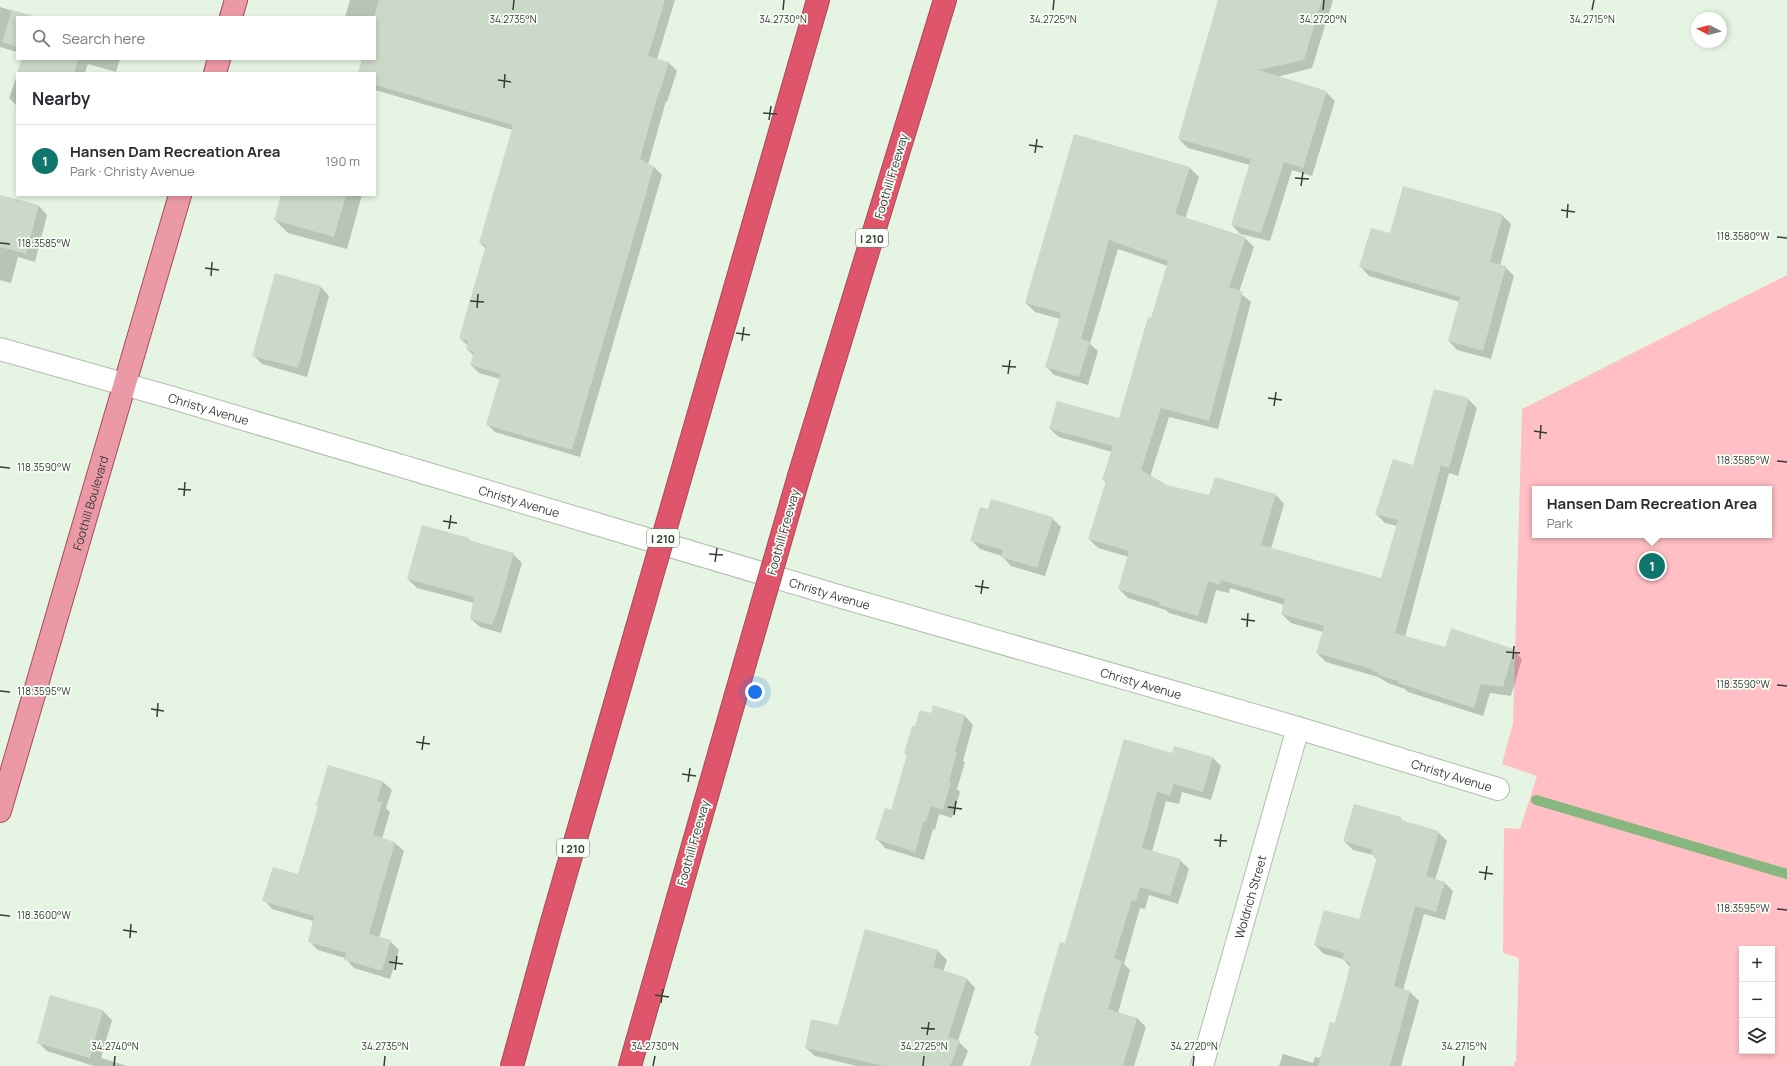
<!DOCTYPE html>
<html lang="en">
<head>
<meta charset="utf-8">
<style>
  :root { --surface:#fff; --page:#f2f2f3; --text:#2b2b33; --muted:#7c7c81; --line:#e1e1e2; --accent:#0f766e }
  body { margin:0; font-family:Manrope,sans-serif; background:var(--page); color:var(--text) }
  .controls { position:absolute; right:12px; bottom:12px; display:grid; overflow:hidden; border-radius:0px; box-shadow:0 2px 6px #0003 }
  .controls button { width:36px; height:36px; display:grid; place-items:center; padding:0; border:0; border-bottom:1px solid var(--line); background:var(--surface); color:var(--text); font:20px sans-serif }
  .compass { position:absolute; left:1691px; top:12px; width:36px; height:36px; border-radius:50%; background:var(--surface); box-shadow:0 2px 6px #0003; rotate:277deg }
  .you { position:absolute; left:755px; top:692px; width:14px; height:14px; margin:-10px; border:3px solid #fff; border-radius:50%; background:#1a73e8; box-shadow:0 0 0 6px #1a73e833 }
  .badge { display:grid; place-items:center; width:26px; height:26px; border-radius:50%; background:var(--accent); color:#fff; font-size:13px; font-weight:700 }
  .pin { position:absolute; translate:-50% -50%; border:2px solid #fff; box-shadow:0 1px 4px #0006 }
  .popup { position:absolute; left:1532px; top:486px; width:240px; height:52px; box-sizing:border-box; display:grid; place-content:center; border-radius:0px; background:var(--surface); filter:drop-shadow(0 1px 3px #0005); font-size:13px; white-space:nowrap; color:var(--muted) }
  .popup b { font-size:15px; color:var(--text) }
  .popup::after { content:''; position:absolute; left:50%; top:100%; margin-left:-8px; border:8px solid transparent; border-top-color:var(--surface) }
  .list { margin:0; padding:0; list-style:none }
  h2 { display:flex; justify-content:space-between; align-items:center; height:52px; margin:0; padding:0 16px; font-size:17px }
  h2 small { font-size:13px; font-weight:400; color:var(--muted) }
  .list li { display:grid; grid-template-columns:26px 1fr auto; gap:12px; align-items:center; box-sizing:border-box; height:72px; padding:0 16px; border-top:1px solid var(--line) }
  .list b { display:block; font-size:15px; white-space:nowrap }
  .list p { margin:0; font-size:13px; white-space:nowrap; color:var(--muted) }
  .list em { font-size:13px; font-style:normal; color:var(--muted) }
  .icon { flex:none; width:22px; height:22px; fill:none; stroke:currentColor; stroke-width:2; stroke-linecap:round; stroke-linejoin:round }
  .map { position:relative; flex:none; width:1787px; height:1066px; overflow:hidden }
  .search { position:absolute; background:var(--surface); box-shadow:0 2px 6px #0003; left:16px; top:16px; width:360px; height:44px; display:flex; align-items:center; gap:10px; box-sizing:border-box; padding:0 14px; border-radius:0px; color:var(--muted); font-size:15px }
  .panel { position:absolute; background:var(--surface); box-shadow:0 2px 6px #0003; left:16px; top:72px; width:360px; height:124px; border-radius:0px }
  .map>svg:first-child { display:block }
  .green { fill:#ffbfc4; fill-rule:evenodd }
  .shadow { fill:#0003 }
  .lines { fill:none; stroke-linecap:round; stroke-linejoin:round }
  .stream { stroke:#88b67f; stroke-width:10 }
  .building { fill:#cbd9c8 }
  .street-casing { stroke:#b0bead; stroke-width:24 }
  .primary-casing { stroke:#a54d59; stroke-width:24 }
  .highway-casing { stroke:#a54d59; stroke-width:24 }
  .street { stroke:#fff; stroke-width:22 }
  .primary { stroke:#ec99a7; stroke-width:22 }
  .highway { stroke:#df556c; stroke-width:22 }
  .highway-bridge-casing { stroke:#a54d59; stroke-width:24; stroke-linecap:butt }
  .highway-bridge { stroke:#df556c; stroke-width:22 }
  .ticks { fill:none; stroke:#383e37; stroke-width:1.5 }
  .labels { text-anchor:middle; dominant-baseline:central; stroke-width:3.5; stroke-linejoin:round; paint-order:stroke }
  .shield { fill:#f9fff8; stroke:#727871; stroke-width:1 }
  .shield-label { font-size:11px; font-weight:bold; fill:#383e37 }
  .street-label { font-size:12px; fill:#383e37; stroke:#f9fff8 }
  .ticks-label { font-size:10px; text-anchor:middle; fill:#383e37; stroke:#f9fff8; stroke-width:3.5; stroke-linejoin:round; paint-order:stroke }
</style>
</head>
<body>
<div class="map">
<svg width="1787" height="1066" viewBox="0 0 1787 1066">
  <rect width="100%" height="100%" fill="#e6f5e3"/>
  <path class="green" d="M 1787,275 L 1787,1066 L 1514,1066 L 1514,1062 L 1516,1062 L 1519,958 L 1503,953 L 1504,828 L 1520,829 L 1537,776 L 1502,764 L 1513,723 L 1522,409 ZM 1535,489 L 1769,489 L 1769,535 L 1535,535 ZM 1742,949 L 1772,949 L 1772,1051 L 1742,1051 Z"/>
  <g class="shadow">
    <path d="M 350,0 L 675,0 L 657,59 L 669,63 L 677,71 L 667,102 L 666,101 L 648,165 L 654,167 L 662,175 L 580,457 L 495,432 L 487,424 L 500,379 L 479,373 L 471,365 L 474,356 L 467,349 L 468,346 L 460,338 L 486,249 L 480,243 L 513,130 L 375,90 L 375,73 L 359,73 L 363,59 L 375,59 L 375,17 L 345,17 Z"/>
    <path d="M 1219,0 L 1333,0 L 1312,68 L 1277,77 L 1326,92 L 1335,101 L 1312,176 L 1292,170 L 1270,241 L 1240,234 L 1232,225 L 1250,165 L 1188,148 L 1179,139 Z"/>
    <path d="M 0,7 L 33,17 L 17,17 L 17,52 L 0,47 Z"/>
    <path d="M 23,59 L 120,59 L 116,72 L 88,64 L 85,73 L 18,73 Z"/>
    <path d="M 17,76 L 17,106 L 9,98 Z"/>
    <path d="M 1075,135 L 1190,168 L 1199,177 L 1185,219 L 1245,238 L 1254,247 L 1239,292 L 1251,302 L 1218,429 L 1169,417 L 1150,477 L 1166,486 L 1210,497 L 1276,495 L 1284,504 L 1271,549 L 1382,579 L 1397,526 L 1385,523 L 1376,514 L 1468,399 L 1477,408 L 1458,476 L 1449,473 L 1405,637 L 1446,648 L 1513,650 L 1522,659 L 1511,696 L 1490,693 L 1483,716 L 1408,692 L 1405,689 L 1388,683 L 1378,677 L 1326,662 L 1317,653 L 1323,632 L 1291,623 L 1282,614 L 1284,605 L 1230,588 L 1229,593 L 1216,590 L 1207,624 L 1169,613 L 1166,610 L 1128,598 L 1119,589 L 1129,557 L 1098,548 L 1089,539 L 1106,483 L 1104,480 L 1112,452 L 1059,437 L 1050,429 L 1119,420 L 1168,266 L 1118,249 L 1090,344 L 1098,351 L 1088,385 L 1054,375 L 1046,366 L 1060,319 L 1035,312 L 1026,303 Z"/>
    <path d="M 282,195 L 362,195 L 347,249 L 288,233 L 275,220 Z"/>
    <path d="M 0,196 L 39,206 L 47,215 L 35,262 L 18,257 L 11,283 L 0,280 Z"/>
    <path d="M 1502,215 L 1511,224 L 1500,266 L 1505,267 L 1514,276 L 1491,359 L 1457,350 L 1449,341 L 1460,302 L 1369,276 L 1361,267 Z"/>
    <path d="M 321,287 L 329,296 L 307,377 L 262,364 L 253,355 Z"/>
    <path d="M 1052,518 L 1061,527 L 1045,576 L 1011,566 L 1002,556 L 980,549 L 971,540 Z"/>
    <path d="M 469,539 L 473,543 L 513,554 L 522,563 L 501,633 L 480,627 L 471,619 L 474,603 L 417,588 L 408,579 Z"/>
    <path d="M 965,716 L 973,725 L 963,761 L 965,762 L 957,789 L 960,792 L 952,818 L 939,814 L 935,830 L 933,829 L 924,860 L 885,848 L 877,839 L 892,811 L 908,756 L 905,753 L 916,728 Z"/>
    <path d="M 1173,754 L 1213,758 L 1221,766 L 1211,800 L 1182,792 L 1179,804 L 1166,801 L 1152,852 L 1180,860 L 1189,869 L 1178,904 L 1149,895 L 1145,909 L 1140,908 L 1124,964 L 1130,970 L 1118,1013 L 1137,1018 L 1146,1027 L 1134,1066 L 1031,1066 L 1039,1037 L 1035,1033 L 1065,944 Z"/>
    <path d="M 328,766 L 383,782 L 392,790 L 386,808 L 390,812 L 382,839 L 395,843 L 404,851 L 379,938 L 390,941 L 399,950 L 390,979 L 354,968 L 345,958 L 318,950 L 309,941 L 313,921 L 272,909 L 264,900 L 298,875 L 319,808 Z"/>
    <path d="M 1400,818 L 1404,822 L 1438,832 L 1447,841 L 1435,880 L 1444,882 L 1453,891 L 1445,920 L 1424,914 L 1403,990 L 1410,992 L 1419,1001 L 1401,1066 L 1279,1066 L 1283,1054 L 1313,1063 L 1315,1057 L 1321,1058 L 1335,1024 L 1351,968 L 1343,959 L 1324,954 L 1315,945 L 1360,921 L 1377,860 L 1373,855 L 1353,850 L 1344,841 Z"/>
    <path d="M 866,930 L 938,951 L 947,960 L 943,972 L 967,979 L 975,988 L 958,1041 L 968,1051 L 962,1066 L 857,1066 L 815,1056 L 806,1048 L 839,1026 Z"/>
    <path d="M 51,996 L 103,1011 L 112,1020 L 101,1058 L 127,1066 L 94,1066 L 47,1051 L 38,1042 Z"/>
  </g>
  <g class="lines">
    <path class="stream" d="M 1536,800 L 1787,874"/>
  </g>
  <g class="building">
    <path d="M 379,0 L 665,0 L 648,56 L 669,62 L 659,94 L 658,94 L 640,159 L 644,160 L 643,162 L 654,166 L 572,450 L 486,425 L 501,374 L 470,365 L 474,352 L 466,349 L 468,341 L 459,338 L 486,245 L 479,243 L 513,125 L 375,85 L 375,73 L 358,73 L 362,59 L 375,59 L 374,17 Z"/>
    <path d="M 1218,0 L 1322,0 L 1304,60 L 1259,70 L 1327,91 L 1303,168 L 1284,162 L 1261,233 L 1231,225 L 1251,159 L 1178,139 Z"/>
    <path d="M 12,10 L 36,17 L 17,17 L 17,47 L 2,42 Z"/>
    <path d="M 22,59 L 78,59 L 74,73 L 17,73 Z"/>
    <path d="M 1074,134 L 1190,167 L 1175,214 L 1246,237 L 1229,287 L 1243,292 L 1209,421 L 1161,408 L 1141,470 L 1167,485 L 1209,495 L 1215,477 L 1276,494 L 1261,545 L 1381,578 L 1398,520 L 1375,514 L 1393,459 L 1413,465 L 1434,389 L 1469,398 L 1449,468 L 1441,465 L 1395,633 L 1445,647 L 1451,628 L 1514,649 L 1503,687 L 1481,684 L 1474,708 L 1398,683 L 1398,681 L 1378,675 L 1379,673 L 1370,670 L 1371,669 L 1316,653 L 1324,626 L 1281,614 L 1285,599 L 1221,580 L 1220,585 L 1208,581 L 1198,616 L 1159,605 L 1160,602 L 1118,589 L 1129,551 L 1088,539 L 1106,481 L 1102,480 L 1113,446 L 1049,429 L 1057,401 L 1119,418 L 1148,317 L 1151,318 L 1168,261 L 1109,240 L 1081,339 L 1090,342 L 1079,377 L 1045,367 L 1061,313 L 1025,303 Z"/>
    <path d="M 1403,186 L 1503,214 L 1490,262 L 1506,266 L 1483,351 L 1448,341 L 1460,297 L 1359,267 L 1371,228 L 1390,233 Z"/>
    <path d="M 0,195 L 39,205 L 26,254 L 0,247 Z"/>
    <path d="M 281,195 L 346,195 L 334,237 L 274,220 Z"/>
    <path d="M 275,273 L 321,286 L 298,368 L 252,356 Z"/>
    <path d="M 991,499 L 1053,517 L 1037,568 L 1001,557 L 1003,550 L 970,541 L 980,507 L 988,509 Z"/>
    <path d="M 422,525 L 469,538 L 469,540 L 514,553 L 497,613 L 492,625 L 470,619 L 474,597 L 407,579 Z"/>
    <path d="M 933,705 L 965,715 L 955,752 L 957,753 L 949,781 L 951,782 L 943,810 L 931,806 L 926,822 L 924,821 L 915,852 L 875,839 L 885,808 L 891,810 L 907,754 L 904,753 L 912,726 L 915,726 L 920,710 L 931,713 Z"/>
    <path d="M 1124,739 L 1172,753 L 1174,746 L 1213,757 L 1203,792 L 1174,784 L 1170,796 L 1157,792 L 1142,848 L 1181,859 L 1170,896 L 1140,887 L 1136,901 L 1132,900 L 1114,958 L 1122,961 L 1108,1009 L 1137,1018 L 1123,1066 L 1030,1066 L 1039,1034 L 1034,1033 L 1060,942 L 1065,943 Z"/>
    <path d="M 328,765 L 383,781 L 377,801 L 382,802 L 373,835 L 395,842 L 369,934 L 391,940 L 382,971 L 344,960 L 346,953 L 308,942 L 314,916 L 262,901 L 273,867 L 298,874 L 318,807 L 316,806 Z"/>
    <path d="M 1354,804 L 1401,817 L 1401,820 L 1439,831 L 1426,876 L 1445,882 L 1436,912 L 1415,906 L 1394,986 L 1410,991 L 1390,1066 L 1318,1066 L 1330,1022 L 1335,1023 L 1351,963 L 1342,960 L 1344,953 L 1314,945 L 1324,910 L 1359,919 L 1377,857 L 1371,855 L 1373,850 L 1343,841 Z"/>
    <path d="M 865,929 L 938,950 L 933,967 L 967,978 L 948,1037 L 960,1041 L 950,1066 L 884,1066 L 805,1048 L 811,1019 L 838,1025 Z"/>
    <path d="M 50,995 L 103,1010 L 90,1058 L 37,1043 Z"/>
  </g>
  <g class="lines">
    <g class="street-casing">
      <g id="street">
        <path id="s1" d="M 0,349 L 173,398 L 845,598 L 1298,728 L 1498,789"/>
        <path id="s2" d="M 1202,1066 L 1298,728"/>
      </g>
    </g>
    <g class="primary-casing">
      <g id="primary">
        <path d="M 231,17 L 236,0"/>
        <path d="M 215,73 L 219,59"/>
        <path id="s3" d="M 0,811 L 180,195"/>
      </g>
    </g>
    <g class="highway-casing">
      <g id="highway">
        <path d="M 690,444 L 818,0"/>
        <path d="M 799,476 L 945,0"/>
        <path d="M 512,1066 L 551,925 L 636,631"/>
        <path d="M 630,1066 L 745,663"/>
      </g>
    </g>
    <use href="#street" class="street"/>
    <use href="#primary" class="primary"/>
    <use href="#highway" class="highway"/>
    <g class="highway-bridge-casing">
      <g id="highway-bridge">
        <path d="M 636,631 L 690,444"/>
        <path d="M 745,663 L 799,476"/>
      </g>
    </g>
    <use href="#highway-bridge" class="highway-bridge"/>
  </g>
  <path class="ticks" d="M 513,10 L 514,0M 783,10 L 784,0M 1053,10 L 1054,0M 1323,10 L 1324,0M 1592,10 L 1594,0M 498,80 L 511,82M 504,88 L 505,74M 763,113 L 777,114M 769,120 L 771,106M 1029,145 L 1043,147M 1035,153 L 1037,139M 1295,178 L 1309,179M 1301,186 L 1303,172M 1561,210 L 1575,212M 1567,218 L 1568,204M 1777,237 L 1787,238M 0,243 L 10,244M 205,268 L 219,270M 211,276 L 212,262M 470,301 L 484,302M 477,308 L 478,294M 736,333 L 750,335M 742,341 L 744,327M 1002,366 L 1016,367M 1008,374 L 1010,360M 1268,398 L 1282,400M 1274,406 L 1276,392M 1534,431 L 1547,433M 1540,439 L 1541,425M 1777,461 L 1787,462M 0,467 L 10,468M 178,489 L 191,490M 184,496 L 185,482M 443,521 L 457,523M 449,529 L 451,515M 709,554 L 723,555M 715,562 L 717,548M 975,586 L 989,588M 981,594 L 983,580M 1241,619 L 1255,621M 1247,627 L 1248,613M 1506,652 L 1520,653M 1513,659 L 1514,646M 1777,685 L 1787,686M 0,691 L 10,692M 151,709 L 164,711M 157,717 L 158,703M 416,742 L 430,744M 422,750 L 424,736M 682,774 L 696,776M 688,782 L 690,768M 948,807 L 962,809M 954,815 L 956,801M 1214,840 L 1227,841M 1220,847 L 1221,834M 1479,872 L 1493,874M 1485,880 L 1487,866M 1777,909 L 1787,910M 0,915 L 10,916M 123,930 L 137,932M 130,938 L 131,924M 389,962 L 403,964M 395,970 L 397,956M 655,995 L 669,997M 661,1003 L 663,989M 921,1028 L 935,1029M 927,1035 L 929,1022M 114,1066 L 115,1056M 384,1066 L 385,1056M 653,1066 L 655,1056M 923,1066 L 924,1056M 1193,1066 L 1194,1056M 1463,1066 L 1464,1056"/>
  <g class="labels">
    <g class="shield">
      <rect x="856" y="229" width="32" height="18" rx="3"/>
      <rect x="647" y="529" width="32" height="18" rx="3"/>
      <rect x="557" y="839" width="32" height="18" rx="3"/>
    </g>
    <g class="shield-label">
      <text x="872" y="238">I 210</text>
      <text x="663" y="538">I 210</text>
      <text x="573" y="848">I 210</text>
    </g>
    <g class="street-label">
      <text transform="translate(891 176) rotate(-73)">Foothill Freeway</text>
      <text stroke="none"><textPath href="#s1" startOffset="217">Christy Avenue</textPath></text>
      <text stroke="none"><textPath href="#s1" startOffset="541">Christy Avenue</textPath></text>
      <text stroke="none"><textPath href="#s3" startOffset="321">Foothill Boulevard</textPath></text>
      <text transform="translate(783 532) rotate(-74)">Foothill Freeway</text>
      <text stroke="none"><textPath href="#s1" startOffset="865">Christy Avenue</textPath></text>
      <text stroke="none"><textPath href="#s1" startOffset="1189">Christy Avenue</textPath></text>
      <text stroke="none"><textPath href="#s1" startOffset="1513">Christy Avenue</textPath></text>
      <text transform="translate(693 843) rotate(-74)">Foothill Freeway</text>
      <text stroke="none"><textPath href="#s2" startOffset="176">Woldrich Street</textPath></text>
    </g>
  </g>
  <g class="ticks-label">
    <text x="513" y="23">34.2735°N</text>
    <text x="783" y="23">34.2730°N</text>
    <text x="1053" y="23">34.2725°N</text>
    <text x="1323" y="23">34.2720°N</text>
    <text x="1592" y="23">34.2715°N</text>
    <text x="1743" y="240">118.3580°W</text>
    <text x="44" y="247">118.3585°W</text>
    <text x="1743" y="464">118.3585°W</text>
    <text x="44" y="471">118.3590°W</text>
    <text x="1743" y="688">118.3590°W</text>
    <text x="44" y="695">118.3595°W</text>
    <text x="1743" y="912">118.3595°W</text>
    <text x="44" y="919">118.3600°W</text>
    <text x="115" y="1050">34.2740°N</text>
    <text x="385" y="1050">34.2735°N</text>
    <text x="655" y="1050">34.2730°N</text>
    <text x="924" y="1050">34.2725°N</text>
    <text x="1194" y="1050">34.2720°N</text>
    <text x="1464" y="1050">34.2715°N</text>
  </g>
</svg>
<div class="controls">
<button>+</button>
<button>−</button>
<button><svg class="icon" aria-label="layers" viewBox="0 0 24 24"><path d="M12 4l9 5-9 5-9-5zM3 14l9 5 9-5"/></svg></button>
</div>
<svg class="compass" viewBox="-18 -18 36 36"><path d="M0-13l5 13h-10z" fill="#e53935"/><path d="M0 13l5-13h-10z" fill="#7c7c81"/></svg>
<div class="you"></div>
<div class="pin badge" style="left:1652px;top:566px">1</div>
<div class="popup"><b>Hansen Dam Recreation Area</b>Park</div>
<div class="search"><svg class="icon" aria-label="search" viewBox="0 0 24 24"><circle cx="10" cy="10" r="6"/><path d="M15 15l6 6"/></svg>Search here</div>
<section class="panel">
<h2>Nearby<small></small></h2>
<ul class="list">
<li><span class="badge">1</span><div><b>Hansen Dam Recreation Area</b><p>Park · Christy Avenue</p></div><em>190 m</em></li>
</ul>
</section>
</div>
</body>
</html>
